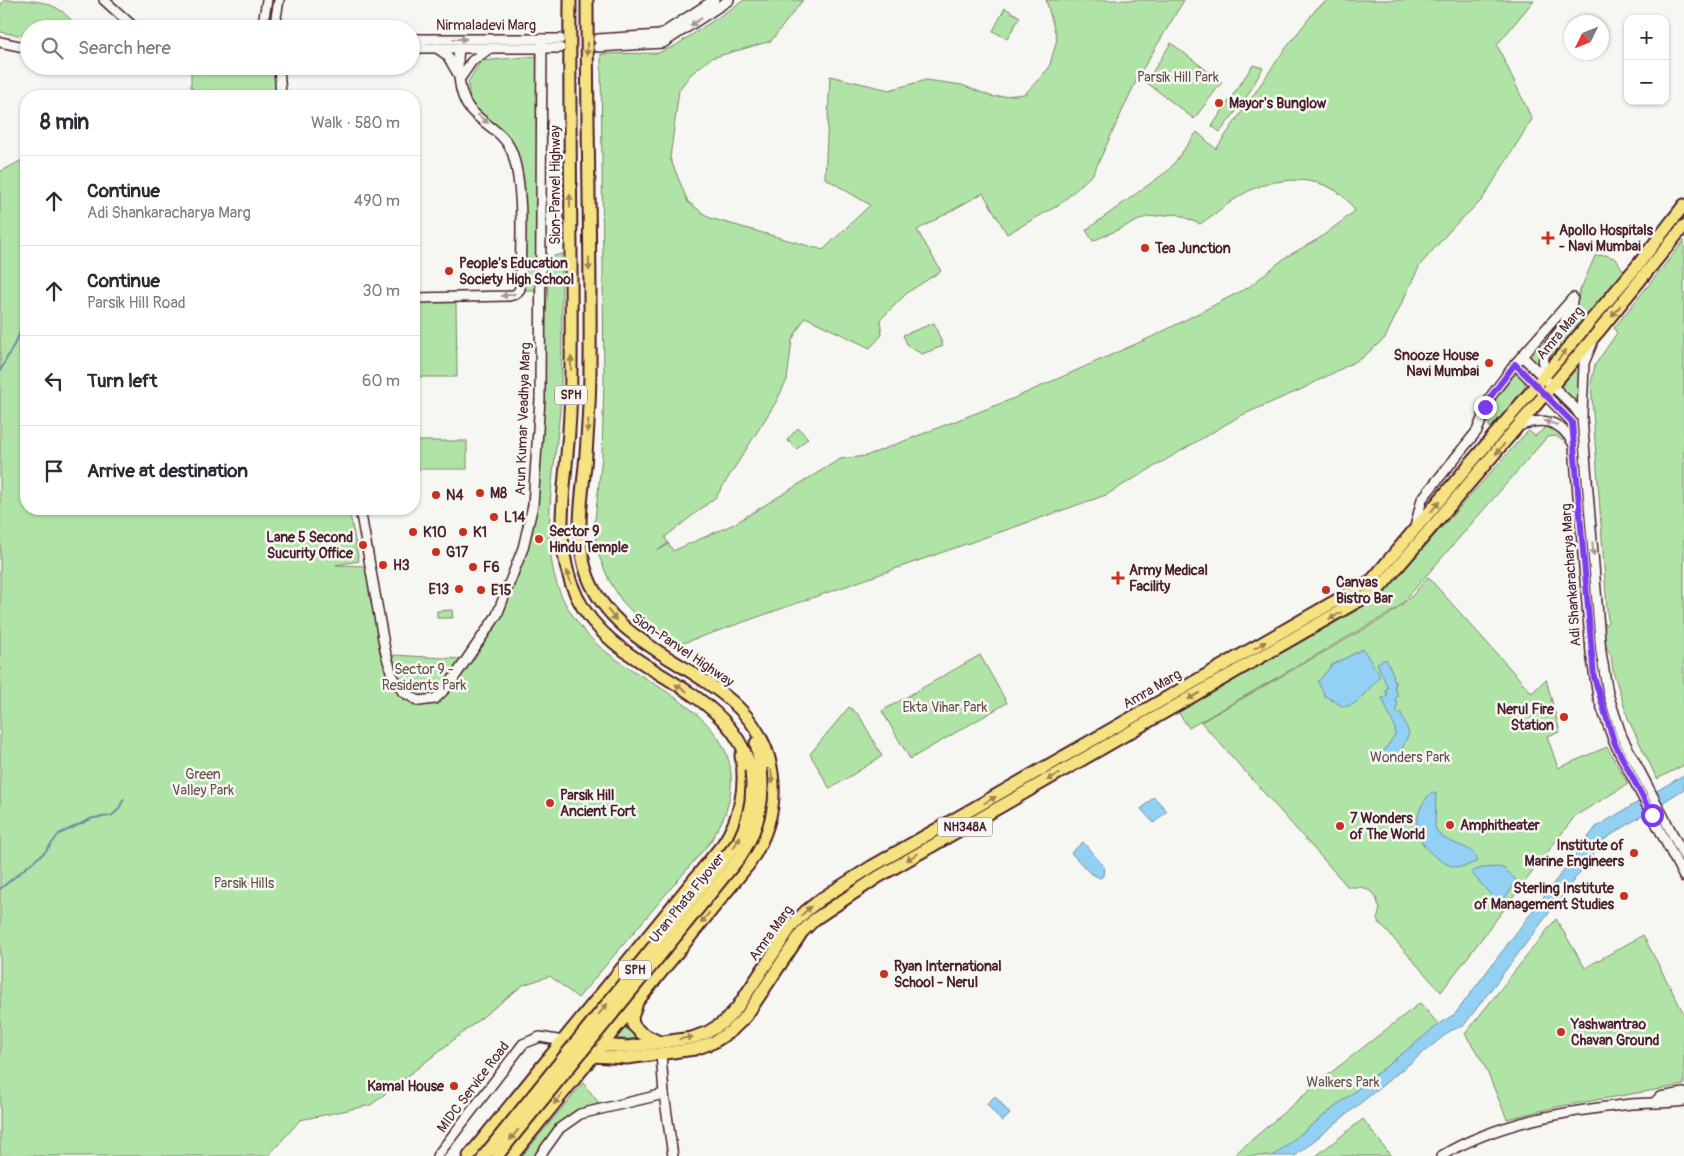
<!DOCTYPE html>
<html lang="en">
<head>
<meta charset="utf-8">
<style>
  :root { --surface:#fff; --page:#f7f7f7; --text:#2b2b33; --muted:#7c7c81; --line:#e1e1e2 }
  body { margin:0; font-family:Pangolin,sans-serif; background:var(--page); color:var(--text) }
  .controls { position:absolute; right:15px; top:15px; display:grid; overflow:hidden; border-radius:10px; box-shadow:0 1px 4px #0004 }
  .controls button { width:45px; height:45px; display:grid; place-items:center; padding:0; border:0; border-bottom:1px solid var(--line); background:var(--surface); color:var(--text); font:25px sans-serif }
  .compass { position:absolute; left:1564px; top:15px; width:45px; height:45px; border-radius:50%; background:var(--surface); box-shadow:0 1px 4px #0004; rotate:227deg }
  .stop { position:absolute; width:15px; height:15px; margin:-11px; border:4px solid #7c3aed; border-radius:50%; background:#fff }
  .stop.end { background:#7c3aed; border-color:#fff; box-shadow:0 1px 5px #0008 }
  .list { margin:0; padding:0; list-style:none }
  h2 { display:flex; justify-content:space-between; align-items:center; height:65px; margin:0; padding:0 20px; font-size:21px }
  h2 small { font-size:16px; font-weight:400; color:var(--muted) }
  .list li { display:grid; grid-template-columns:32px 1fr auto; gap:15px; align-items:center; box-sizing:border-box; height:90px; padding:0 20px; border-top:1px solid var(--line) }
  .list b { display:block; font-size:19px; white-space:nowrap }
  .list p { margin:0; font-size:16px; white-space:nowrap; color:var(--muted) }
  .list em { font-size:16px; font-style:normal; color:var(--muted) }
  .icon { flex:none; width:28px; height:28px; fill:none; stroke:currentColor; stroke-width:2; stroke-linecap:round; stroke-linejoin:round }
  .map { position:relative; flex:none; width:1684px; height:1156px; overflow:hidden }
  .search { position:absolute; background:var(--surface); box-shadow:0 1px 4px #0004; left:20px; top:20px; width:400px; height:55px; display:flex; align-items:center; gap:12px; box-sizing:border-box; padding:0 18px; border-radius:28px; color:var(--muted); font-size:19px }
  .panel { position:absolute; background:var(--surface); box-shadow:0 1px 4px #0004; left:20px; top:90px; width:400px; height:425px; border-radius:20px }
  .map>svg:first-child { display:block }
  .green { fill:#b0e4a6; stroke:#7d8268 }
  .water { fill:#92d1f3; stroke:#758aa3 }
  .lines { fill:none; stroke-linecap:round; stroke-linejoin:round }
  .stream { stroke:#758aa3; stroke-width:2 }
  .secondary-casing { stroke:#4a1f2b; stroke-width:12 }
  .highway-casing { stroke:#4a1f2b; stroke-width:15 }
  .secondary { stroke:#f6f6f2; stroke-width:9 }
  .highway { stroke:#f5e382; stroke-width:11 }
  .highway-bridge-casing { stroke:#4a1f2b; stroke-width:15; stroke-linecap:butt }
  .highway-bridge { stroke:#f5e382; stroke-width:11 }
  .oneway { fill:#a99598 }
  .oneway2 { fill:#a08156 }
  .route { stroke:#7c3aed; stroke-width:6 }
  .poi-dot { fill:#c8321e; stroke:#f6f6f2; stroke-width:2 }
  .labels { text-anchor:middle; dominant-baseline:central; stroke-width:5; stroke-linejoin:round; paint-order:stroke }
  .shield { fill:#f6f6f2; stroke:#7e6067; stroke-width:1 }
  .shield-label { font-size:12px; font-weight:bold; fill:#4a1f2b }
  .street-label { font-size:14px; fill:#4a1f2b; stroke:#f6f6f2 }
  .park-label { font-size:14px; fill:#64504a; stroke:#f6f6f2 }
  .poi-label { font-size:14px; font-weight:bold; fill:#4a1f2b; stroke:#f6f6f2; text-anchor:start }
</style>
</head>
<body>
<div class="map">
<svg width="1684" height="1156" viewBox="0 0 1684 1156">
  <rect width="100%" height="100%" fill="#f6f6f2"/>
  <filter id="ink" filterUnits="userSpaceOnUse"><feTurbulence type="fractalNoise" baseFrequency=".02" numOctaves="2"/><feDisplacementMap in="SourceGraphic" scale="10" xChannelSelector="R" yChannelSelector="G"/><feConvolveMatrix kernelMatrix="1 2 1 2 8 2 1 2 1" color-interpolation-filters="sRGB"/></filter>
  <g filter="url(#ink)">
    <g class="green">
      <path d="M 4,0 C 37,0 59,0 78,29 L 29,29 L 29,37 L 0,32 L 0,6 Z"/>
      <path d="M 744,0 L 803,0 L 771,41 L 711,58 L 690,75 L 679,90 L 670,158 L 688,202 L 710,218 L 823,250 L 870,205 L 825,178 L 830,76 L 889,90 L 926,80 L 962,85 L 993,97 L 1025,94 L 1049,68 L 1057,39 L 1046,0 L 1184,0 L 1138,77 L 1093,174 L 1059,205 L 1007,234 L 983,193 L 917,230 L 941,271 L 908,292 L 880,320 L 882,335 L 870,348 L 805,317 L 792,340 L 787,380 L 776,402 L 716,497 L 665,537 L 668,543 L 657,551 L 669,544 L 673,551 L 734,524 L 840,459 L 866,456 L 894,445 L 1012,399 L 1156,335 L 1249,287 L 1286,257 L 1320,238 L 1355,211 C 1336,177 1290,174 1255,188 C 1236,196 1217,213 1200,224 L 1177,214 L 1146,217 L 1093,241 L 1086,230 L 1169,170 L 1197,132 L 1216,149 L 1283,52 L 1317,8 L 1328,0 L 1534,0 L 1497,45 L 1532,119 L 1482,200 L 1453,227 L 1420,265 L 1385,338 L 1362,358 L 1302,389 L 1240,416 L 1106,495 L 675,646 L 638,618 L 622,601 L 609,580 L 599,556 L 594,529 L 602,456 L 604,379 L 601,54 L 658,53 L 675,46 Z"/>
      <path d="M 1005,8 L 1020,17 L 1007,39 L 993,31 Z"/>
      <path d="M 1171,43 L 1222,82 L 1194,119 L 1146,82 Z"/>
      <path d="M 537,56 L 537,290 L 523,290 L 523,181 L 515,146 L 470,103 L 468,82 L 481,61 Z"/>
      <path d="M 1253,65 L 1263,68 L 1245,100 L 1220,132 L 1212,126 Z"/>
      <path d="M 191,66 L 273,66 L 277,96 L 201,96 L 191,87 Z"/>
      <path d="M 26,158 L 26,509 L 349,509 L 359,561 L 336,565 L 367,566 L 401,695 L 418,697 C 401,687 396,674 393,655 L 461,659 L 450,676 L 499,617 L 528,546 L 550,257 L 562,254 C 561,305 563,357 560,409 C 556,468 535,552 566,605 C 577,623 589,639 605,651 C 658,693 755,723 726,811 C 723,821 716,831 711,841 L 578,998 L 550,976 L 523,985 L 371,1105 L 300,1120 L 268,1156 L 0,1156 L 0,172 Z"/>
      <path d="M 1684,241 L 1684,765 L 1657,779 L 1629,721 L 1613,671 L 1611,655 L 1606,647 L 1603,628 L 1608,622 L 1591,384 L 1595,365 L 1617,333 L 1614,328 Z"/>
      <path d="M 1606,255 L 1616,259 L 1625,273 L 1580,325 L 1577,325 L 1556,361 L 1544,353 L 1573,307 L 1595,256 Z"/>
      <path d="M 414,302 L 456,302 L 457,377 L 414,377 Z"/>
      <path d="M 1563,311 C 1561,335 1538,339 1541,370 L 1526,356 Z"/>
      <path d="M 934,323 L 943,346 L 922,354 L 908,346 L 903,335 Z"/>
      <path d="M 1580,362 L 1579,406 L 1559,387 Z"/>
      <path d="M 1516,374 L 1525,380 L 1525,388 L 1493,427 L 1490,428 L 1487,420 L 1493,402 Z"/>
      <path d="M 1548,426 L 1564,437 L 1563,441 L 1556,436 L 1547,437 L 1398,608 L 1189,728 L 1178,712 L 1380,597 L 1524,435 L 1529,431 L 1535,436 Z"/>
      <path d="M 798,428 L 808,438 L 797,449 L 787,440 Z"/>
      <rect x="414" y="441" width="53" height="28"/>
      <path d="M 1428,577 L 1532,693 L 1546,679 L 1560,732 L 1547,736 L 1558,768 L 1607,747 L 1628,784 L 1575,816 L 1441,992 L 1377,920 L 1380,909 L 1374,893 L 1362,887 L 1348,887 L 1201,722 L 1389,615 L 1412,596 Z"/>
      <path d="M 452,610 L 453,618 L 437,618 L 437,611 Z"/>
      <path d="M 980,655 L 1007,703 L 910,759 L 882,711 Z"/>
      <path d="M 849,707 L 859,715 L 882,756 L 830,789 L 810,754 Z"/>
      <path d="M 1556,919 L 1585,968 L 1643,935 L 1684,1014 L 1684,1085 L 1556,1107 L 1507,1119 L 1483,1062 L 1465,1034 Z"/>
      <path d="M 1420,1003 L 1439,1025 L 1273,1156 L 1233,1156 L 1324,1078 Z"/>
      <path d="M 626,1023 L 637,1039 L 613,1039 Z"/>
      <path d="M 583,1083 L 599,1103 L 571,1116 L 534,1156 L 522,1156 Z"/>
      <path d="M 1363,1119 L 1391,1156 L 1316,1156 Z"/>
    </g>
    <g class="water">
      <path d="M 1363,649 L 1379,674 L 1379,678 L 1357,702 L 1349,706 L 1342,706 L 1325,696 L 1318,682 L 1332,665 Z"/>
      <path d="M 1386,659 L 1394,676 L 1393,677 L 1396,685 L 1394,686 L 1398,696 L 1395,698 L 1398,706 L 1396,707 L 1398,714 L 1401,713 L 1409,733 L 1396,762 L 1387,758 L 1383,752 L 1395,735 L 1395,728 L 1382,698 L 1388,696 L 1385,690 L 1388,688 L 1377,663 Z"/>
      <path d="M 1684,775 L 1684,789 L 1605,839 L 1464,1025 L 1450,1031 L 1295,1156 L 1273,1156 L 1442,1022 L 1455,1014 L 1596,827 Z"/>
      <path d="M 1431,793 L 1436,793 L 1435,827 C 1442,845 1465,842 1477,856 L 1476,862 C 1470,864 1463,868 1457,867 C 1449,866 1442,862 1436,857 C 1412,840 1411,814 1431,793 Z"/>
      <path d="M 1154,797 L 1167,811 L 1154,823 L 1141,809 Z"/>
      <path d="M 1083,842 L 1104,867 L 1103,876 L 1100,878 L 1090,873 L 1071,853 Z"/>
      <path d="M 1499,867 L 1505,869 L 1517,881 L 1501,903 L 1495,900 L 1471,872 L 1482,868 Z"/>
      <path d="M 995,1096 L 1010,1114 L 1002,1122 L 987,1104 Z"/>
    </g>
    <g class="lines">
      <g class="stream">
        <path d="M 0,371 L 26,322"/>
        <path d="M 0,889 L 45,852 L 59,834 L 93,818 L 111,816 L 118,810 L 124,799"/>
      </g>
      <g class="secondary-casing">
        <g id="secondary">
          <path d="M 104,0 L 136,29"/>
          <path d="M 279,0 L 276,17 L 279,28"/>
          <path d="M 262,29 L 267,0"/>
          <path d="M 411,39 L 560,39"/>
          <path d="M 598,39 L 660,35 L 714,0"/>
          <path d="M 0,42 L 29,48"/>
          <path d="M 598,47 L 663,43 L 729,0"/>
          <path d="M 411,48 L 560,48"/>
          <path d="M 437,48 L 447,55 L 458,74"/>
          <path d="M 279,66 L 281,96"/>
          <path d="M 461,77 L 472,61 L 490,48"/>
          <path d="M 414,298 L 509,296 L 516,294 L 520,289 C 520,249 525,193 513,155 C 506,132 483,125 469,108 C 458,94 457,64 459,48"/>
          <path d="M 1573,298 L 1515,364 L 1572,422 L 1591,653 L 1598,697 L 1614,742 L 1684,877"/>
          <path d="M 1522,356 L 1574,407 L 1582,418 L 1601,652 L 1608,694 L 1622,737 L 1684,856"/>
          <path d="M 1544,377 C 1539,347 1554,344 1565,322 C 1568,316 1570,309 1572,302"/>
          <path d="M 1582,416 L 1584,363 L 1592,344"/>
          <path d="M 1519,426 C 1543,417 1560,420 1573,443"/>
          <path d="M 360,509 L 385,650 L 392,675 L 403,692 L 419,701 L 435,699 L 449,685 L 497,615 L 523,548 L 533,505 L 540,399 L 542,39"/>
          <path d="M 1415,527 L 1422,499 L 1477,431 L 1491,396 L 1515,364"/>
          <path d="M 661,1054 L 664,1094 L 673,1156"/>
          <path d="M 1654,1103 L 1660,1097 L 1684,1093"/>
          <path d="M 437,1156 L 523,1044 L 540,1037 L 563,1041"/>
          <path d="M 540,1156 L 560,1128 L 580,1114 L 664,1094"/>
          <path d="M 1441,1156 C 1498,1122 1566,1111 1631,1104 C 1650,1102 1666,1104 1684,1101"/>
        </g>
      </g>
      <g class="highway-casing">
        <g id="highway">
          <path d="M 570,0 C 569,123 572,246 571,368 C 571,397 570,426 567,454 C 563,503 554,550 577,597 C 616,677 728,681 751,770"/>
          <path d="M 756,743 L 761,769"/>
          <path d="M 636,1006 L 632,1017 L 633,1025 L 641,1033 L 659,1042"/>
          <path d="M 571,1031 L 602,1045 L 627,1047 L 692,1038 L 708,1032 L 724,1022 L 737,1008 L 793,924 L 806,911 L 821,899 L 871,867 L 1372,580 L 1637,266 L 1684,205"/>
          <path d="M 563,1041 L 592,1056 L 627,1058 L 695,1049 L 714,1042 L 731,1031 L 746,1016 L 802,932 L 815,919 L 878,877 L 1379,589 L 1598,332 L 1684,226"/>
          <path d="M 469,1156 L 723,844 C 740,819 747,786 741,756"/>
          <path d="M 512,1156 L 749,864 C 767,836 777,806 772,773 C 758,670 623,667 588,577 C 573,537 583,495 586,454 C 588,426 590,397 590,368 C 591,246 587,123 587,0"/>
        </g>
      </g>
      <use href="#secondary" class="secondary"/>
      <use href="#highway" class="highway"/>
      <g class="highway-bridge-casing">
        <g id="highway-bridge">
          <path d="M 484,1156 L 738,842 C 750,819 754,796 751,770"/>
          <path d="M 497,1156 L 740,857 C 758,830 765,802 761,769"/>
        </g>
      </g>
      <use href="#highway-bridge" class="highway-bridge"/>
    </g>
    <defs><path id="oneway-solid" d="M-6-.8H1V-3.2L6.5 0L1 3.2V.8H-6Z" transform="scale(1.25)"/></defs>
    <g class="oneway">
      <use href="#oneway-solid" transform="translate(696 22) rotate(146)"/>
      <use href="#oneway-solid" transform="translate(460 39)"/>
      <use href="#oneway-solid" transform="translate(483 119) rotate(40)"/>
      <use href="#oneway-solid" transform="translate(508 295) rotate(171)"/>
      <use href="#oneway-solid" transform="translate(1551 423) rotate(-162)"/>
      <use href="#oneway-solid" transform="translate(1593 549) rotate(85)"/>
    </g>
    <g class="oneway2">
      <use href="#oneway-solid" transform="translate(587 49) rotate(90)"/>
      <use href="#oneway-solid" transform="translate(570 201) rotate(-90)"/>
      <use href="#oneway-solid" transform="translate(589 264) rotate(89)"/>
      <use href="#oneway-solid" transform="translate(1616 311) rotate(130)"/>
      <use href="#oneway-solid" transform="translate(1562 355) rotate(-50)"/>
      <use href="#oneway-solid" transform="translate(571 363) rotate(-90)"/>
      <use href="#oneway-solid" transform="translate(588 426) rotate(93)"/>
      <use href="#oneway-solid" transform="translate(1500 449) rotate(130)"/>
      <use href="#oneway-solid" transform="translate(1435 507) rotate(-50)"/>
      <use href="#oneway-solid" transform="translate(569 577) rotate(-109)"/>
      <use href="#oneway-solid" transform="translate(612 615) rotate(50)"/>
      <use href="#oneway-solid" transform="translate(1335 616) rotate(150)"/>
      <use href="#oneway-solid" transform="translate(1260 645) rotate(-30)"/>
      <use href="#oneway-solid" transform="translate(681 688) rotate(-148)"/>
      <use href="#oneway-solid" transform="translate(1194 696) rotate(151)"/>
      <use href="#oneway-solid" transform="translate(772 777) rotate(83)"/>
      <use href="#oneway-solid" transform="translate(1053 777) rotate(150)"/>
      <use href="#oneway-solid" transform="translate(990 800) rotate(-30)"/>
      <use href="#oneway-solid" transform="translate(737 842) rotate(-59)"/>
      <use href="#oneway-solid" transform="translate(912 857) rotate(150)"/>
      <use href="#oneway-solid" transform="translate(806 911) rotate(-43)"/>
      <use href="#oneway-solid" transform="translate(705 918) rotate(129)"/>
      <use href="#oneway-solid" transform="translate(603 1009) rotate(-51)"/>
      <use href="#oneway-solid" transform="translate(686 1038) rotate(-9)"/>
      <use href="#oneway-solid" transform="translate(558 1099) rotate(129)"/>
      <use href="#oneway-solid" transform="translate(514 1135) rotate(129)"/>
    </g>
  </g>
  <g class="lines" filter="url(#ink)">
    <path class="route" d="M 1485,407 L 1491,396 L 1515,364 L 1572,422 L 1594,677 L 1614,742 L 1652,815"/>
  </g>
  <g class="poi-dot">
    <circle cx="1219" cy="103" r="5"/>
    <path d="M1545.5 230.5h5v5h5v5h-5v5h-5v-5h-5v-5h5z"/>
    <circle cx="1145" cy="248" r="5"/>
    <circle cx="449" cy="271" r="5"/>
    <circle cx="1489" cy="363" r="5"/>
    <circle cx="480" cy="493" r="5"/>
    <circle cx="436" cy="495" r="5"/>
    <circle cx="494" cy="517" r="5"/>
    <circle cx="413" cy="532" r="5"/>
    <circle cx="463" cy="532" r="5"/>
    <circle cx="539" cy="539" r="5"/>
    <circle cx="363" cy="545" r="5"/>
    <circle cx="436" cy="552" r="5"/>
    <circle cx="383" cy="565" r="5"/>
    <circle cx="473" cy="567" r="5"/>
    <path d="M1115.5 570.5h5v5h5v5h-5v5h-5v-5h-5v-5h5z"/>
    <circle cx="459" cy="589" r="5"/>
    <circle cx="481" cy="590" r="5"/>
    <circle cx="1326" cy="590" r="5"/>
    <circle cx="1564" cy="717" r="5"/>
    <circle cx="550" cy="803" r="5"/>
    <circle cx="1450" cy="825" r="5"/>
    <circle cx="1340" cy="826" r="5"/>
    <circle cx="1634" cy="853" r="5"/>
    <circle cx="1624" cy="896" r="5"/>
    <circle cx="884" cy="974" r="5"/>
    <circle cx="1561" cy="1032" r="5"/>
    <circle cx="454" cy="1086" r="5"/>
  </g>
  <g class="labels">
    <g class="shield">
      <rect x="555" y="385.5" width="32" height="19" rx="4"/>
      <rect x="937.5" y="817.5" width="55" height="19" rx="4"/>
      <rect x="619" y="960.5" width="32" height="19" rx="4"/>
    </g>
    <g class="shield-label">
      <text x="571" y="395">SPH</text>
      <text x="965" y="827">NH348A</text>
      <text x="635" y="970">SPH</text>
    </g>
    <g class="street-label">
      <text x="486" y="25">Nirmaladevi Marg</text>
      <text transform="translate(555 185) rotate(-90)">Sion-Panvel Highway</text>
      <text transform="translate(1560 333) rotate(-50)">Amra Marg</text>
      <text transform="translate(523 419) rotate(-88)">Arun Kumar Veadhya Marg</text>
      <text transform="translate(1571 575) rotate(-94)">Adi Shankaracharya Marg</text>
      <text transform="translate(683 650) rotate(34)">Sion-Panvel Highway</text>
      <text transform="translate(1152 689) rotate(-30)">Amra Marg</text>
      <text transform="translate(687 898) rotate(-51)">Uran Phata Flyover</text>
      <text transform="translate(771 933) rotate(-54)">Amra Marg</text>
      <text transform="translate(473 1087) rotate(-53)">MIDC Service Road</text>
    </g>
    <g class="park-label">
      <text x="1178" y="77">Parsik Hill Park</text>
      <text x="424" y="669">Sector 9 -<tspan x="424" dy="16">Residents Park</tspan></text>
      <text x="945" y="707">Ekta Vihar Park</text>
      <text x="1410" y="757">Wonders Park</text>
      <text x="203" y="774">Green<tspan x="203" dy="16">Valley Park</tspan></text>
      <text x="244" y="883">Parsik Hills</text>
      <text x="1343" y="1082">Walkers Park</text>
    </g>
    <g class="poi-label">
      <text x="1229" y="103">Mayor's Bunglow</text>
      <text x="1559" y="230">Apollo Hospitals<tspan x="1559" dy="16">- Navi Mumbai</tspan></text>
      <text x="1155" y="248">Tea Junction</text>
      <text x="459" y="263">People's Education<tspan x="459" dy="16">Society High School</tspan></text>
      <text x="1479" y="355" text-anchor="end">Snooze House<tspan x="1479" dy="16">Navi Mumbai</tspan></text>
      <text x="490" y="493">M8</text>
      <text x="446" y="495">N4</text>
      <text x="504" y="517">L14</text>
      <text x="549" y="531">Sector 9<tspan x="549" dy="16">Hindu Temple</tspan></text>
      <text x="423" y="532">K10</text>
      <text x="473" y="532">K1</text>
      <text x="353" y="537" text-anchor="end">Lane 5 Second<tspan x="353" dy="16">Sucurity Office</tspan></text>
      <text x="446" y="552">G17</text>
      <text x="393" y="565">H3</text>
      <text x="483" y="567">F6</text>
      <text x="1129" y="570">Army Medical<tspan x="1129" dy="16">Facility</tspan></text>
      <text x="1336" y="582">Canvas<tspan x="1336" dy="16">Bistro Bar</tspan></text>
      <text x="449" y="589" text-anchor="end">E13</text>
      <text x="491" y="590">E15</text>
      <text x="1554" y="709" text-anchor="end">Nerul Fire<tspan x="1554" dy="16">Station</tspan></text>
      <text x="560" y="795">Parsik Hill<tspan x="560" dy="16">Ancient Fort</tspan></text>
      <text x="1350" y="818">7 Wonders<tspan x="1350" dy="16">of The World</tspan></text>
      <text x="1460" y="825">Amphitheater</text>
      <text x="1624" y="845" text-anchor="end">Institute of<tspan x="1624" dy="16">Marine Engineers</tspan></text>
      <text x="1614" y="888" text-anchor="end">Sterling Institute<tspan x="1614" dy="16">of Management Studies</tspan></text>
      <text x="894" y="966">Ryan International<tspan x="894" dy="16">School - Nerul</tspan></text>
      <text x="1571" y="1024">Yashwantrao<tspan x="1571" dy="16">Chavan Ground</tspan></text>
      <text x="444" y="1086" text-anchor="end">Kamal House</text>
    </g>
  </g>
</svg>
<div class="controls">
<button>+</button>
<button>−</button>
</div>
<svg class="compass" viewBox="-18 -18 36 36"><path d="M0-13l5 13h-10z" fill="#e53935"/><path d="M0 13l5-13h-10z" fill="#7c7c81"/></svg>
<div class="stop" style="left:1652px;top:815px"></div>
<div class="stop end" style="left:1485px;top:407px"></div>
<div class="search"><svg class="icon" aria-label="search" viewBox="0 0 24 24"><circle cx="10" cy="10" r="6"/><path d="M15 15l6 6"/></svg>Search here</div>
<section class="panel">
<h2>8 min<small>Walk · 580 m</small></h2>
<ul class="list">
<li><svg class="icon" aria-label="ahead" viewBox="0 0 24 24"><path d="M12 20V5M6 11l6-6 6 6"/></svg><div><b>Continue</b><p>Adi Shankaracharya Marg</p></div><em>490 m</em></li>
<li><svg class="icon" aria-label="ahead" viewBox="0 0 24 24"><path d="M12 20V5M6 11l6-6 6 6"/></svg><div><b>Continue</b><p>Parsik Hill Road</p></div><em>30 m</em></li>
<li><svg class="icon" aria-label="left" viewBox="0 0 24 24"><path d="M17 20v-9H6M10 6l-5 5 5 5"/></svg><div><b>Turn left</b></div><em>60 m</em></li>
<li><svg class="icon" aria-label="arrive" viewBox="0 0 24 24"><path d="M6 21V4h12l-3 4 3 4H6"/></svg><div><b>Arrive at destination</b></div></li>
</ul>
</section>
</div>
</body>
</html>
